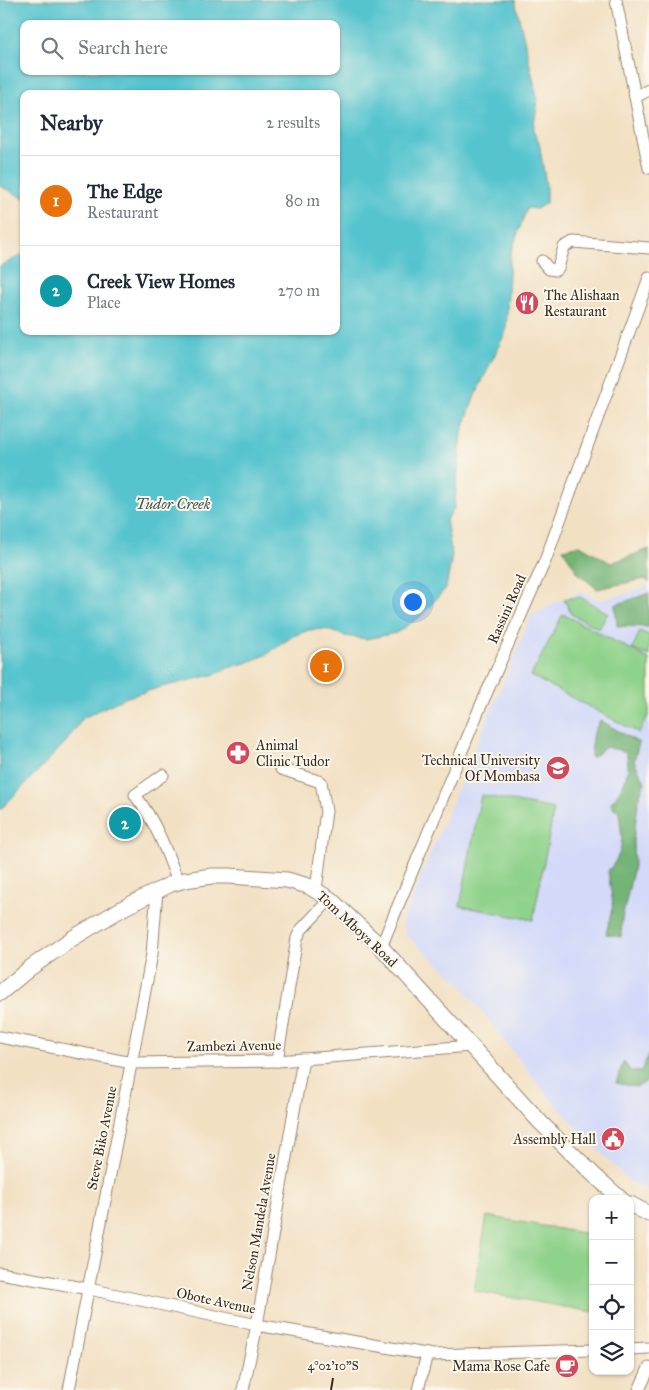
<!DOCTYPE html>
<html lang="en">
<head>
<meta charset="utf-8">
<style>
  :root { --surface:#fff; --page:#f6f6f7; --text:#1f2937; --muted:#747a83; --line:#e0e1e3; --accent:#d1495b }
  body { margin:0; font-family:"IM FELL Great Primer",serif; background:var(--page); color:var(--text) }
  .controls { position:absolute; right:15px; bottom:15px; display:grid; overflow:hidden; border-radius:10px; box-shadow:0 1px 4px #0004 }
  .controls button { width:45px; height:45px; display:grid; place-items:center; padding:0; border:0; border-bottom:1px solid var(--line); background:var(--surface); color:var(--text); font:25px sans-serif }
  .you { position:absolute; left:412px; top:601px; width:18px; height:18px; margin:-12px; border:4px solid #fff; border-radius:50%; background:#1a73e8; box-shadow:0 0 0 8px #1a73e833 }
  .badge { display:grid; place-items:center; width:32px; height:32px; border-radius:50%; background:var(--accent); color:#fff; font-size:16px; font-weight:700 }
  .pin { position:absolute; translate:-50% -50%; border:2px solid #fff; box-shadow:0 1px 5px #0006 }
  .list { margin:0; padding:0; list-style:none }
  h2 { display:flex; justify-content:space-between; align-items:center; height:65px; margin:0; padding:0 20px; font-size:21px }
  h2 small { font-size:16px; font-weight:400; color:var(--muted) }
  .list li { display:grid; grid-template-columns:32px 1fr auto; gap:15px; align-items:center; box-sizing:border-box; height:90px; padding:0 20px; border-top:1px solid var(--line) }
  .list b { display:block; font-size:19px; white-space:nowrap }
  .list p { margin:0; font-size:16px; white-space:nowrap; color:var(--muted) }
  .list em { font-size:16px; font-style:normal; color:var(--muted) }
  .icon { flex:none; width:28px; height:28px; fill:none; stroke:currentColor; stroke-width:2; stroke-linecap:round; stroke-linejoin:round }
  .map { position:relative; flex:none; width:649px; height:1390px; overflow:hidden }
  .search { position:absolute; background:var(--surface); box-shadow:0 1px 4px #0004; left:20px; top:20px; width:320px; height:55px; display:flex; align-items:center; gap:12px; box-sizing:border-box; padding:0 18px; border-radius:10px; color:var(--muted); font-size:19px }
  .panel { position:absolute; background:var(--surface); box-shadow:0 1px 4px #0004; left:20px; top:90px; width:320px; height:245px; border-radius:10px }
  .map>svg:first-child { display:block }
  .built { fill:#d2d9f9 }
  .green { fill:#8fd28b; stroke:#657e54 }
  .forest { fill:#73b477; stroke:#576f4a }
  .water { fill:#57c4cf; stroke:#497776; fill-rule:evenodd }
  .lines { fill:none; stroke-linecap:round; stroke-linejoin:round }
  .minor-casing { stroke:#968570; stroke-width:13 }
  .major-casing { stroke:#968570; stroke-width:17 }
  .minor { stroke:#fff; stroke-width:11 }
  .major { stroke:#fff; stroke-width:15 }
  .ticks { fill:none; stroke:#3b2a1e; stroke-width:2 }
  .labels { text-anchor:middle; dominant-baseline:central; stroke-width:4; stroke-linejoin:round; paint-order:stroke }
  .poi-label { font-size:14px; fill:#3b2a1e; stroke:#fbf7ec; text-anchor:end }
  .street-label { font-size:14px; fill:#3b2a1e; stroke:#fbf7ec }
  .water-label { font-size:15px; font-style:italic; fill:#435853; stroke:#fbf7ec }
  .ticks-label { font-size:12px; text-anchor:middle; fill:#3b2a1e; stroke:#fbf7ec; stroke-width:4; stroke-linejoin:round; paint-order:stroke }
</style>
</head>
<body>
<div class="map">
<svg width="649" height="1390" viewBox="0 0 649 1390">
  <rect width="100%" height="100%" fill="#fbf7ec"/>
  <filter id="ink" filterUnits="userSpaceOnUse"><feTurbulence type="fractalNoise" baseFrequency=".02" numOctaves="2"/><feDisplacementMap in="SourceGraphic" scale="10" xChannelSelector="R" yChannelSelector="G"/><feConvolveMatrix kernelMatrix="1 2 1 2 8 2 1 2 1" color-interpolation-filters="sRGB"/></filter>
  <filter id="wash" filterUnits="userSpaceOnUse"><feTurbulence type="fractalNoise" baseFrequency=".0096" numOctaves="4" result="noise"/><feDisplacementMap in="SourceGraphic" scale="20" xChannelSelector="R" yChannelSelector="G"/><feGaussianBlur stdDeviation="1.12" result="paint"/><feColorMatrix in="noise" values="0 0 0 0 0 0 0 0 0 0 0 0 0 0 0 0 0 1.4 0 .05"/><feComposite in="paint" operator="in"/></filter>
  <g filter="url(#wash)">
    <rect width="100%" height="100%" fill="#f2e0c3"/>
    <path class="built" d="M 649,584 L 649,1191 L 629,1181 L 586,1138 L 543,1090 L 458,981 L 405,934 L 402,921 L 531,616 L 550,605 L 580,592 L 601,600 L 643,588 Z"/>
    <g class="green">
      <path d="M 580,597 L 608,613 L 599,629 L 571,614 L 564,599 Z"/>
      <path d="M 563,614 L 649,659 L 649,714 L 639,733 L 531,676 Z"/>
      <path d="M 640,631 L 649,635 L 649,656 L 632,649 Z"/>
      <path d="M 481,795 L 554,809 L 533,920 L 460,906 Z"/>
      <path d="M 487,1216 L 593,1235 L 593,1312 L 474,1291 Z"/>
    </g>
    <g class="forest">
      <path d="M 580,545 L 611,563 L 649,549 L 649,583 L 645,579 L 597,589 L 578,573 L 563,549 Z"/>
      <path d="M 649,593 L 649,627 L 617,626 L 615,605 Z"/>
      <path d="M 600,720 L 639,743 L 634,761 L 645,782 L 639,797 L 633,841 L 634,866 L 622,919 L 621,937 L 606,934 L 613,905 L 608,871 C 626,850 622,839 619,813 L 610,804 C 623,788 632,773 626,752 L 606,747 L 591,758 L 592,737 Z"/>
      <path d="M 649,1054 L 649,1081 L 636,1087 L 616,1083 L 624,1061 L 630,1071 L 641,1071 Z"/>
    </g>
    <path class="water" d="M 0,0 L 515,0 L 538,100 L 533,131 L 539,142 L 546,185 L 546,203 L 537,209 L 527,208 L 510,255 L 506,331 L 473,400 L 462,433 L 454,508 L 446,520 L 452,555 L 446,588 L 420,617 L 396,633 L 366,639 L 345,636 L 325,629 L 309,630 L 293,636 L 266,655 L 246,663 L 228,668 L 216,674 L 162,687 L 124,698 L 83,718 L 65,743 L 0,810 L 0,266 L 24,254 L 24,331 L 336,331 L 336,94 L 24,94 L 24,198 L 0,186 ZM 24,24 L 336,24 L 336,71 L 24,71 Z"/>
  </g>
  <g filter="url(#ink)">
    <g class="lines">
      <g class="minor-casing">
        <g id="minor">
          <path d="M 616,0 L 649,168"/>
          <path d="M 635,97 L 649,90"/>
          <path d="M 542,261 L 549,269 L 556,270 L 558,268 L 564,247 L 573,242 L 649,248"/>
          <path d="M 281,769 L 321,782 L 326,811 L 316,890"/>
          <path d="M 163,775 L 135,795 C 157,824 165,848 178,882"/>
          <path d="M 381,947 L 478,712 L 545,561 L 649,278"/>
          <path d="M 0,1037 L 132,1063 L 277,1061 L 471,1046"/>
          <path d="M 277,1061 L 297,938 L 301,930 L 330,899"/>
          <path d="M 0,1273 L 89,1289 L 257,1325 L 432,1355 L 593,1350"/>
          <path d="M 630,1349 L 649,1348"/>
          <path d="M 69,1390 L 152,954 L 157,890"/>
          <path d="M 243,1390 L 257,1325 L 303,1059"/>
          <path d="M 418,1390 L 427,1354"/>
          <path d="M 639,1390 L 649,1368"/>
        </g>
      </g>
      <g class="major-casing">
        <g id="major">
          <path d="M 0,993 L 30,968 L 73,938 L 123,908 L 171,884 L 185,880 L 212,876 L 229,876 L 287,880 L 308,886 L 330,899 L 381,947 L 541,1123 L 595,1176 L 621,1199"/>
          <path d="M 630,1204 L 649,1214"/>
        </g>
      </g>
      <use href="#minor" class="minor"/>
      <use href="#major" class="major"/>
    </g>
  </g>
  <path class="ticks" d="M 331,1390 L 333,1378"/>
  <defs>
    <g id="restaurant-disc" transform="scale(1.25)"><circle r="9.5" fill="#d1495b" stroke="#fbf7ec"/><path d="M-5-6h1v4h1v-4h1v4h1v-4h1v5L-1.5 .5V6h-2V.5L-5-1ZM5-6V6H3V1.5H1.5Q1.5-4 5-6Z" fill="#fff"/></g>
    <g id="pharmacy-disc" transform="scale(1.25)"><circle r="9.5" fill="#d1495b" stroke="#fbf7ec"/><path d="M-2-6h4v4h4v4h-4v4h-4v-4h-4v-4h4Z" fill="#fff"/></g>
    <g id="university-disc" transform="scale(1.25)"><circle r="9.5" fill="#d1495b" stroke="#fbf7ec"/><path d="M0-5L7-2L0 1L-7-2ZM-4 1L0 2.5L4 1V4Q0 6-4 4Z" fill="#fff"/></g>
    <g id="civic-disc" transform="scale(1.25)"><circle r="9.5" fill="#d1495b" stroke="#fbf7ec"/><path d="M-.6-6.5H3V-4.5H.6V-3L4-1V1h2V6H-6V1h2V-1L-.6-3ZM-1.2 2.5V6h2.4V2.5Z" fill="#fff"/></g>
    <g id="cafe-disc" transform="scale(1.25)"><circle r="9.5" fill="#d1495b" stroke="#fbf7ec"/><path d="M-5.5-4.5H6V0H3Q3 3.5 0 3.5H-2.5Q-5.5 3.5-5.5 0ZM3-3.2v2h1.7v-2ZM-6 4.5H4V6H-6Z" fill="#fff"/></g>
  </defs>
  <g fill-rule="evenodd">
    <use href="#restaurant-disc" x="527" y="303"/>
    <use href="#pharmacy-disc" x="238" y="753"/>
    <use href="#university-disc" x="558" y="768"/>
    <use href="#civic-disc" x="613" y="1139"/>
    <use href="#cafe-disc" x="567" y="1366"/>
  </g>
  <g class="labels">
    <g class="poi-label">
      <text x="544" y="295" text-anchor="start">The Alishaan<tspan x="544" dy="16">Restaurant</tspan></text>
      <text x="256" y="745" text-anchor="start">Animal<tspan x="256" dy="16">Clinic Tudor</tspan></text>
      <text x="540" y="760">Technical University<tspan x="540" dy="16">Of Mombasa</tspan></text>
      <text x="596" y="1139">Assembly Hall</text>
      <text x="550" y="1366">Mama Rose Cafe</text>
    </g>
    <g class="street-label">
      <text transform="translate(507 609) rotate(-66)">Rassini Road</text>
      <text transform="translate(357 929) rotate(43)">Tom Mboya Road</text>
      <text transform="translate(234 1046) rotate(-1)">Zambezi Avenue</text>
      <text transform="translate(102 1138) rotate(-79)">Steve Biko Avenue</text>
      <text transform="translate(259 1222) rotate(-80)">Nelson Mandela Avenue</text>
      <text transform="translate(216 1301) rotate(12)">Obote Avenue</text>
    </g>
    <g class="water-label">
      <text x="173" y="504">Tudor Creek</text>
    </g>
  </g>
  <g class="ticks-label">
    <text x="333" y="1370">4°02'10"S</text>
  </g>
</svg>
<div class="controls">
<button>+</button>
<button>−</button>
<button><svg class="icon" aria-label="locate" viewBox="0 0 24 24"><circle cx="12" cy="12" r="6"/><path d="M12 2v4M12 18v4M2 12h4M18 12h4"/></svg></button>
<button><svg class="icon" aria-label="layers" viewBox="0 0 24 24"><path d="M12 4l9 5-9 5-9-5zM3 14l9 5 9-5"/></svg></button>
</div>
<div class="you"></div>
<div class="pin badge" style="left:326px;top:666px;background:#e8710a">1</div>
<div class="pin badge" style="left:125px;top:823px;background:#0f9aa8">2</div>
<div class="search"><svg class="icon" aria-label="search" viewBox="0 0 24 24"><circle cx="10" cy="10" r="6"/><path d="M15 15l6 6"/></svg>Search here</div>
<section class="panel">
<h2>Nearby<small>2 results</small></h2>
<ul class="list">
<li><span class="badge" style="background:#e8710a">1</span><div><b>The Edge</b><p>Restaurant</p></div><em>80 m</em></li>
<li><span class="badge" style="background:#0f9aa8">2</span><div><b>Creek View Homes</b><p>Place</p></div><em>270 m</em></li>
</ul>
</section>
</div>
</body>
</html>
